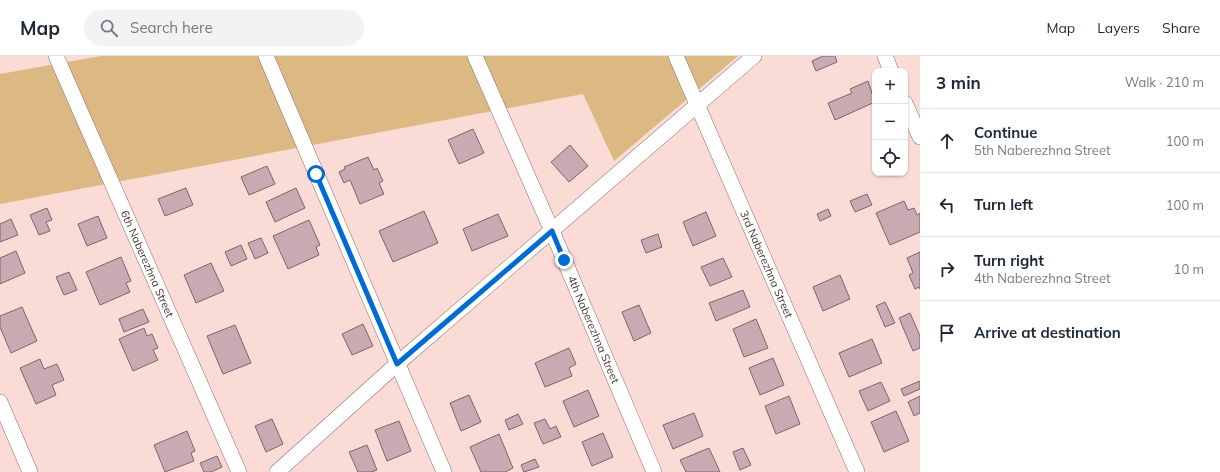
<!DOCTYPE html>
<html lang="en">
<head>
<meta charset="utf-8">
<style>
  :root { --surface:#fff; --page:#f2f2f3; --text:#1f2937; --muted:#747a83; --line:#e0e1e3 }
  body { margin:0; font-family:Mulish,sans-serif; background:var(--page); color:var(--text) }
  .controls { position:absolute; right:12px; top:12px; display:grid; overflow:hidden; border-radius:8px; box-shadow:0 1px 3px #0004 }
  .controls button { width:36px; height:36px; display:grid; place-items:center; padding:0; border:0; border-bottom:1px solid var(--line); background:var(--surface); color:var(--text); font:20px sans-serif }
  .stop { position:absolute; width:12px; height:12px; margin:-9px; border:3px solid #006bd3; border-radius:50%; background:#fff }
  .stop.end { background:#006bd3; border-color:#fff; box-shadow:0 1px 4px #0008 }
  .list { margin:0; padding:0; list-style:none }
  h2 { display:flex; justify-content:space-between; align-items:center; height:52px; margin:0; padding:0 16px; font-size:17px }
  h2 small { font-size:13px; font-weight:400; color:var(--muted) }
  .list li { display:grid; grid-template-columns:26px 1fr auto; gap:12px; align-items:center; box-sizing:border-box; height:64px; padding:0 16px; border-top:1px solid var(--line) }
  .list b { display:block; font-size:15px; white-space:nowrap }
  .list p { margin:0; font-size:13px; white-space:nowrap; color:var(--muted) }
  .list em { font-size:13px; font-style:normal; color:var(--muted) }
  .icon { flex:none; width:22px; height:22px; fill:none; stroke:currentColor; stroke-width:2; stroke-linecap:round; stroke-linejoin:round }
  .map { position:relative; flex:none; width:920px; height:416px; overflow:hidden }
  header { display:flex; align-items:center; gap:24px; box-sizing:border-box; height:56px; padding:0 20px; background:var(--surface); border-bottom:1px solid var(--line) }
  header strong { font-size:19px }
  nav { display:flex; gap:22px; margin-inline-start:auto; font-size:14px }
  .search { width:280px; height:36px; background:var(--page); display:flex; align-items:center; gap:10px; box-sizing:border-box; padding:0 14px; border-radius:22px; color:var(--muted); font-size:15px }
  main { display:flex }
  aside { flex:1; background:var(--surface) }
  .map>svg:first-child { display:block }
  .green { fill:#dcb982 }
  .building { fill:#c8aab2; stroke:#7f646c }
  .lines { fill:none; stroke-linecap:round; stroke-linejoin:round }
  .minor-casing { stroke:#8a6e6b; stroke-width:16 }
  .minor { stroke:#fff; stroke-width:15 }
  .route { stroke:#006bd3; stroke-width:5 }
  .labels { text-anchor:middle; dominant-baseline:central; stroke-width:3; stroke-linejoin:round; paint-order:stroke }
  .street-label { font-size:11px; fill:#413433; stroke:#fbdbd6 }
</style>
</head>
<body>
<header>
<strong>Map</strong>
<div class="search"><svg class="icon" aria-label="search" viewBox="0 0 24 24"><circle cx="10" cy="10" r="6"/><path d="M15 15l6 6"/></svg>Search here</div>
<nav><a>Map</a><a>Layers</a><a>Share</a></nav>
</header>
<main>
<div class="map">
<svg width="920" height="416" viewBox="0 0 920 416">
  <rect width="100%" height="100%" fill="#fbdbd6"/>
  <path class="green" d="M 101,0 L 738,0 L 614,105 L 583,38 L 0,148 L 0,18 Z"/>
  <g class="building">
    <path d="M 823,0 L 835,0 L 837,6 L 816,15 L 812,5 Z"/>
    <path d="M 868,25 L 875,46 L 835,64 L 828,47 L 852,37 L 850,33 Z"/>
    <path d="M 473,73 L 484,97 L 459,108 L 448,84 Z"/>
    <path d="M 570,89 L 588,110 L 569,126 L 551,106 Z"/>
    <path d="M 368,101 L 374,114 L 377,112 L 383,125 L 379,127 L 384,138 L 360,148 L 350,124 L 344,127 L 339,116 L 345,113 L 344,111 Z"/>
    <path d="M 267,110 L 275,128 L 249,139 L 241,121 Z"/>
    <path d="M 186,132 L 193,149 L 165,160 L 158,143 Z"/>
    <path d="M 296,132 L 305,152 L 275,166 L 266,146 Z"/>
    <path d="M 867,138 L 872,149 L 855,156 L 850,145 Z"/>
    <path d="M 904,145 L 908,154 L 914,152 L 917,159 L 920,157 L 920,176 L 890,189 L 876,157 Z"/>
    <path d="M 47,152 L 52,164 L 46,166 L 50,175 L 39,179 L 30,159 Z"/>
    <path d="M 828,153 L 831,160 L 820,165 L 817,158 Z"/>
    <path d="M 424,155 L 438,187 L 393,206 L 379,175 Z"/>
    <path d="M 706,156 L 716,180 L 693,190 L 683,166 Z"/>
    <path d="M 498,158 L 508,180 L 472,195 L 463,173 Z"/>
    <path d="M 98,160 L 107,182 L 87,190 L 78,168 Z"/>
    <path d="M 11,163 L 18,179 L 0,186 L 0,168 Z"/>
    <path d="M 309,164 L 320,189 L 316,191 L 319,199 L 288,213 L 273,180 Z"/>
    <path d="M 658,178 L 662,191 L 646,197 L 641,184 Z"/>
    <path d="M 261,182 L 268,197 L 255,203 L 248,187 Z"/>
    <path d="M 241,189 L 247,203 L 231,210 L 225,196 Z"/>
    <path d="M 16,195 L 25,217 L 0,228 L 0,202 Z"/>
    <path d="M 920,196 L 920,233 L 919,231 L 915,233 L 909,219 L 913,217 L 907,202 Z"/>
    <path d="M 121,201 L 131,225 L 126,227 L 130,236 L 100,249 L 86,216 Z"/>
    <path d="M 723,202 L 732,221 L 710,230 L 701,211 Z"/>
    <path d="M 211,207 L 224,235 L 196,247 L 184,219 Z"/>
    <path d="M 69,216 L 77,234 L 64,239 L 56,221 Z"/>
    <path d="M 840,219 L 850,243 L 823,255 L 813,231 Z"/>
    <path d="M 743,234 L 750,251 L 716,265 L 709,247 Z"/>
    <path d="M 885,246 L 895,267 L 885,271 L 876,250 Z"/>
    <path d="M 639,249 L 651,277 L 634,285 L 622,256 Z"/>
    <path d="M 22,251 L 37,285 L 11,297 L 0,271 L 0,260 Z"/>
    <path d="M 143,253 L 149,266 L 124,276 L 119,263 Z"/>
    <path d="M 910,257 L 920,280 L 920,292 L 913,295 L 899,262 Z"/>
    <path d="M 756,263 L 768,292 L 744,301 L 733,273 Z"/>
    <path d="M 363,268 L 373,290 L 352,299 L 342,278 Z"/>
    <path d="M 235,269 L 251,307 L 223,318 L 207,280 Z"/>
    <path d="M 144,272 L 147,280 L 152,278 L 158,292 L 153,294 L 158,304 L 133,315 L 119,283 Z"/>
    <path d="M 872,283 L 882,307 L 849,321 L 839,297 Z"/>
    <path d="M 569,292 L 576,308 L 569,312 L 572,320 L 545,331 L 535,307 Z"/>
    <path d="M 773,302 L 784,329 L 760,339 L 749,312 Z"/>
    <path d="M 40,303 L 44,313 L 57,308 L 64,324 L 52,329 L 56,339 L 36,348 L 20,312 Z"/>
    <path d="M 920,325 L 920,333 L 904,340 L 901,333 Z"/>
    <path d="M 881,326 L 890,345 L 868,355 L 859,335 Z"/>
    <path d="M 588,334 L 599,360 L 574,371 L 563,345 Z"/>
    <path d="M 469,339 L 481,366 L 461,375 L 450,347 Z"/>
    <path d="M 789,340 L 800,368 L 776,378 L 765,350 Z"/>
    <path d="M 920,340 L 920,357 L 914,360 L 908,346 Z"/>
    <path d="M 896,355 L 909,385 L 884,396 L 871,366 Z"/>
    <path d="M 694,357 L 703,380 L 673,393 L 663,369 Z"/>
    <path d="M 518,358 L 523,368 L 509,374 L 505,364 Z"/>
    <path d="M 272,363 L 283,388 L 266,396 L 255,370 Z"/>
    <path d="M 545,363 L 550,373 L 556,370 L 561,381 L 543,388 L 534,367 Z"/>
    <path d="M 399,365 L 411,395 L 387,405 L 375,374 Z"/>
    <path d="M 187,375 L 195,395 L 191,397 L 194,405 L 165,416 L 154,389 Z"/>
    <path d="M 603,377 L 613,401 L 592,410 L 582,386 Z"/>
    <path d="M 499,378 L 513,412 L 505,416 L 481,416 L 470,391 Z"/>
    <path d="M 367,389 L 377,414 L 371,416 L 358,416 L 349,396 Z"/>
    <path d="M 709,392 L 720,416 L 686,416 L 680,404 Z"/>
    <path d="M 743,392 L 751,409 L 740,414 L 733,396 Z"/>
    <path d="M 217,400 L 222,411 L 211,416 L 204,416 L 200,407 Z"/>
    <path d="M 535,403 L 539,411 L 524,416 L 521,409 Z"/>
  </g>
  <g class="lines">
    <g class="minor-casing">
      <g id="minor">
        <path id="s1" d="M 56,0 L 239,416"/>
        <path d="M 266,0 L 444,416"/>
        <path id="s2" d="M 475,0 L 552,175 L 654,416"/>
        <path id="s3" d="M 676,0 L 857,416"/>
        <path d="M 885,0 L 891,15"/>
        <path d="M 905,47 L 920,81"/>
        <path d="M 0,346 L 30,416"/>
        <path d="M 277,416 L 397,308 L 754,0"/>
      </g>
    </g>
    <use href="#minor" class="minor"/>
  </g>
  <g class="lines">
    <path class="route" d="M 316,118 L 397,308 L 552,175 L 564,204"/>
  </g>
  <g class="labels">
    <g class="street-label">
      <text stroke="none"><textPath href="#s1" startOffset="227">6th Naberezhna Street</textPath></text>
      <text stroke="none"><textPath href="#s3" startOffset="227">3rd Naberezhna Street</textPath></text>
      <text stroke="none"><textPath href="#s2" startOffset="298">4th Naberezhna Street</textPath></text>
    </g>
  </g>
</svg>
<div class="controls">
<button>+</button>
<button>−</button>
<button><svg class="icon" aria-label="locate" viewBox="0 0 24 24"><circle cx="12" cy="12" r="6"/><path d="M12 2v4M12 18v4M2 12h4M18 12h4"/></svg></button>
</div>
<div class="stop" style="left:316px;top:118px"></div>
<div class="stop end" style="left:564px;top:204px"></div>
</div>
<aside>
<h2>3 min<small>Walk · 210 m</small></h2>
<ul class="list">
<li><svg class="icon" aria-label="ahead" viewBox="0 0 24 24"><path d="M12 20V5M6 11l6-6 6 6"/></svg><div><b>Continue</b><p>5th Naberezhna Street</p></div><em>100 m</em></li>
<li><svg class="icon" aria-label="left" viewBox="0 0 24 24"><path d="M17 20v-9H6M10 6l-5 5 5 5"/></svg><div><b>Turn left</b></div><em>100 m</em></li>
<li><svg class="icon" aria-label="right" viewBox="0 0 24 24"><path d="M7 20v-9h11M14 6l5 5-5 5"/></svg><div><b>Turn right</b><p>4th Naberezhna Street</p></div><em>10 m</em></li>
<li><svg class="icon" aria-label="arrive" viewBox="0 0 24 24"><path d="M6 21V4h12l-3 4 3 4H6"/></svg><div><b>Arrive at destination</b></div></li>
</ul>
</aside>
</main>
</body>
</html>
